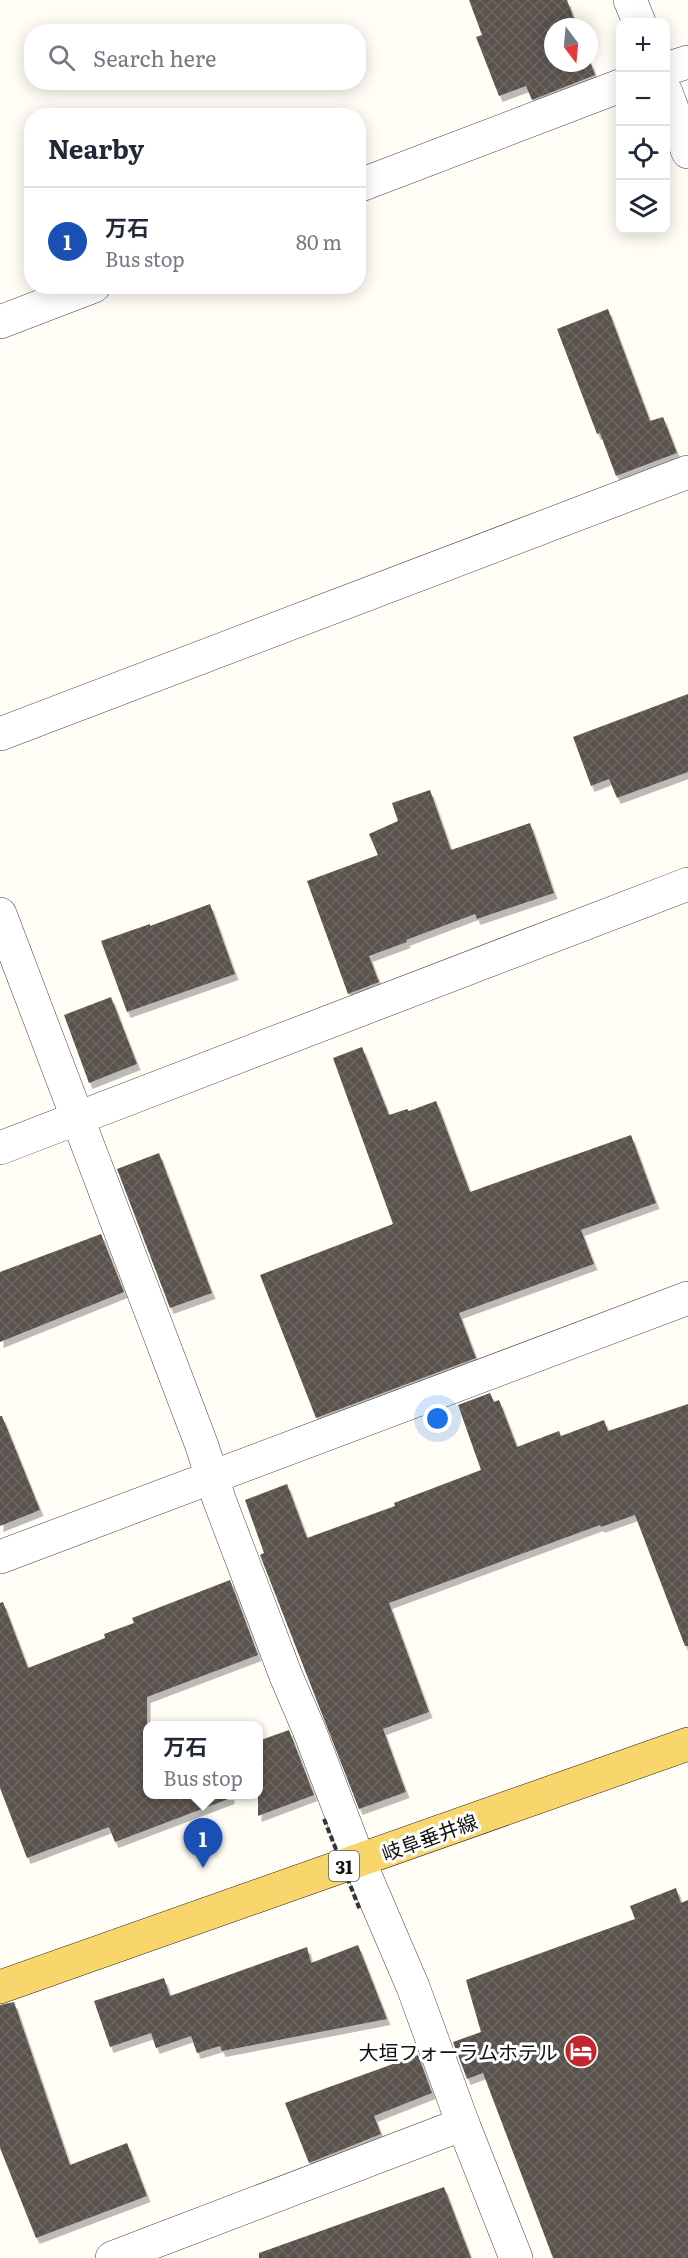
<!DOCTYPE html>
<html lang="en">
<head>
<meta charset="utf-8">
<style>
  :root { --surface:#fff; --page:#f6f6f7; --text:#1f2937; --muted:#747a83; --line:#e0e1e3; --accent:#c4262e }
  body { margin:0; font-family:Literata,"Noto Sans JP",serif; background:var(--page); color:var(--text) }
  .controls { position:absolute; right:18px; top:18px; display:grid; overflow:hidden; border-radius:12px; box-shadow:0 3px 15px #0003 }
  .controls button { width:54px; height:54px; display:grid; place-items:center; padding:0; border:0; border-bottom:2px solid var(--line); background:var(--surface); color:var(--text); font:30px sans-serif }
  .compass { position:absolute; left:544px; top:18px; width:54px; height:54px; border-radius:50%; background:var(--surface); box-shadow:0 3px 15px #0003; rotate:164deg }
  .you { position:absolute; left:438px; top:1419px; width:21px; height:21px; margin:-15px; border:4px solid #fff; border-radius:50%; background:#1a73e8; box-shadow:0 0 0 9px #1a73e833 }
  .badge { display:grid; place-items:center; width:39px; height:39px; border-radius:50%; background:var(--accent); color:#fff; font-size:20px; font-weight:700 }
  .pin { position:absolute; translate:-50% -50px; filter:drop-shadow(0 2px 3px #0008) }
  .pin::after { content:''; position:absolute; top:32px; width:21px; height:18px; background:inherit; clip-path:polygon(0 0,100% 0,50% 100%) }
  .popup { position:absolute; left:143px; top:1721px; width:120px; height:78px; box-sizing:border-box; display:grid; place-content:center; border-radius:12px; background:var(--surface); filter:drop-shadow(0 2px 4px #0005); font-size:20px; white-space:nowrap; color:var(--muted) }
  .popup b { font-size:22px; color:var(--text) }
  .popup::after { content:''; position:absolute; left:50%; top:100%; margin-left:-12px; border:12px solid transparent; border-top-color:var(--surface) }
  .list { margin:0; padding:0; list-style:none }
  h2 { display:flex; justify-content:space-between; align-items:center; height:78px; margin:0; padding:0 24px; font-size:26px }
  h2 small { font-size:20px; font-weight:400; color:var(--muted) }
  .list li { display:grid; grid-template-columns:39px 1fr auto; gap:18px; align-items:center; box-sizing:border-box; height:108px; padding:0 24px; border-top:2px solid var(--line) }
  .list b { display:block; font-size:22px; white-space:nowrap }
  .list p { margin:0; font-size:20px; white-space:nowrap; color:var(--muted) }
  .list em { font-size:20px; font-style:normal; color:var(--muted) }
  .icon { flex:none; width:33px; height:33px; fill:none; stroke:currentColor; stroke-width:2; stroke-linecap:round; stroke-linejoin:round }
  .map { position:relative; flex:none; width:688px; height:2258px; overflow:hidden }
  .search { position:absolute; background:var(--surface); box-shadow:0 3px 15px #0003; left:24px; top:24px; width:342px; height:66px; display:flex; align-items:center; gap:15px; box-sizing:border-box; padding:0 21px; border-radius:24px; color:var(--muted); font-size:22px }
  .panel { position:absolute; background:var(--surface); box-shadow:0 3px 15px #0003; left:24px; top:108px; width:342px; height:186px; border-radius:24px }
  .map>svg:first-child { display:block }
  .building { fill:url(#building-cross-hatch); filter:url(#shadow) }
  .lines { fill:none; stroke-linecap:round; stroke-linejoin:round }
  .minor-casing { stroke:#444; stroke-width:34 }
  .tertiary-casing { stroke:#444; stroke-width:34 }
  .primary-casing { stroke:#222; stroke-width:34 }
  .minor { stroke:#fff; stroke-width:33 }
  .tertiary { stroke:#fff; stroke-width:33 }
  .primary { stroke:#f9d66b; stroke-width:33 }
  .path-bridge { stroke:#333; stroke-width:4; stroke-dasharray:6 3; stroke-linecap:butt }
  .labels { text-anchor:middle; dominant-baseline:central; stroke-width:6; stroke-linejoin:round; paint-order:stroke }
  .shield { fill:#fff; stroke:#585858; stroke-width:1.5 }
  .shield-label { font-size:18px; font-weight:bold; fill:#111 }
  .street-label { font-size:20px; fill:#111; stroke:#fff }
  .poi-label { font-size:20px; fill:#111; stroke:#fff; text-anchor:end }
</style>
</head>
<body>
<div class="map">
<svg width="688" height="2258" viewBox="0 0 688 2258">
  <defs>
    <pattern id="building-cross-hatch" width="8" height="8" patternUnits="userSpaceOnUse" patternTransform="scale(1.5)"><rect width="8" height="8" fill="#5a524d"/><path d="M0 0l8 8M0 8l8-8" fill="none" stroke="#6d6662"/></pattern>
    <filter id="shadow"><feDropShadow dx="3.5" dy="6" stdDeviation="0" flood-color="#0004"/></filter>
  </defs>
  <rect width="100%" height="100%" fill="#fffdf5"/>
  <g class="building">
    <path d="M 469,0 L 567,0 L 577,27 L 553,27 L 553,63 L 589,63 L 589,58 L 595,75 L 532,100 L 526,86 L 499,96 L 476,37 L 482,35 Z"/>
    <path d="M 608,309 L 650,421 L 663,417 L 677,453 L 616,476 L 600,433 L 597,434 L 557,329 Z"/>
    <path d="M 688,694 L 688,772 L 617,798 L 609,779 L 591,786 L 573,737 Z"/>
    <path d="M 430,790 L 451,850 L 530,823 L 554,893 L 477,919 L 475,914 L 406,940 L 407,942 L 369,956 L 379,982 L 348,994 L 307,881 L 378,855 L 369,834 L 398,821 L 392,803 Z"/>
    <path d="M 210,904 L 235,974 L 127,1012 L 101,941 L 150,924 L 150,926 Z"/>
    <path d="M 111,997 L 137,1064 L 89,1083 L 64,1015 Z"/>
    <path d="M 362,1047 L 389,1115 L 407,1109 L 409,1111 L 436,1101 L 470,1192 L 631,1135 L 656,1203 L 581,1230 L 594,1264 L 459,1313 L 476,1358 L 316,1418 L 260,1275 L 393,1224 L 333,1058 Z"/>
    <path d="M 159,1153 L 212,1293 L 170,1308 L 117,1169 Z"/>
    <path d="M 101,1234 L 124,1292 L 0,1342 L 0,1272 Z"/>
    <path d="M 490,1393 L 494,1402 L 499,1400 L 517,1447 L 559,1431 L 561,1436 L 604,1420 L 608,1431 L 688,1404 L 688,1646 L 685,1646 L 635,1515 L 601,1527 L 600,1525 L 389,1603 L 429,1712 L 383,1729 L 406,1792 L 359,1809 L 260,1555 L 264,1553 L 245,1500 L 287,1484 L 307,1538 L 395,1506 L 394,1503 L 481,1470 L 458,1405 Z"/>
    <path d="M 0,1416 L 2,1416 L 40,1510 L 0,1526 Z"/>
    <path d="M 230,1580 L 258,1655 L 147,1697 L 147,1794 L 231,1794 L 231,1798 L 115,1842 L 109,1827 L 27,1858 L 0,1788 L 0,1603 L 3,1602 L 28,1668 L 105,1638 L 104,1634 L 134,1623 L 132,1618 Z"/>
    <path d="M 289,1730 L 314,1795 L 258,1816 L 258,1741 Z"/>
    <path d="M 676,1888 L 681,1903 L 688,1900 L 688,2258 L 553,2258 L 483,2073 L 467,2079 L 453,2042 L 481,2032 L 466,1980 L 635,1919 L 630,1906 Z"/>
    <path d="M 358,1945 L 387,2019 L 222,2051 L 220,2046 L 197,2053 L 191,2036 L 156,2048 L 151,2033 L 110,2047 L 94,2001 L 164,1978 L 170,1996 L 307,1947 L 311,1963 Z"/>
    <path d="M 14,2002 L 70,2165 L 127,2143 L 147,2196 L 36,2238 L 0,2148 L 0,2005 Z"/>
    <path d="M 418,2055 L 432,2093 L 374,2116 L 381,2134 L 309,2163 L 285,2103 Z"/>
    <path d="M 444,2187 L 471,2258 L 259,2258 L 259,2253 Z"/>
  </g>
  <g class="lines">
    <g class="minor-casing">
      <g id="minor">
        <path d="M 666,69 L 688,62"/>
        <path d="M 358,186 L 620,86"/>
        <path d="M 0,322 L 94,286"/>
        <path d="M 0,734 L 688,472"/>
        <path d="M 0,914 L 202,1446 L 219,1499 L 286,1676 L 310,1732 L 359,1861 L 413,1987 L 463,2124 L 516,2258"/>
        <path d="M 0,1148 L 688,884"/>
        <path d="M 0,1557 L 688,1298"/>
        <path d="M 112,2258 L 463,2124"/>
      </g>
    </g>
    <g class="tertiary-casing">
      <g id="tertiary">
        <path d="M 630,0 L 639,22"/>
        <path d="M 666,92 L 688,152"/>
      </g>
    </g>
    <g class="primary-casing">
      <path id="primary" d="M 0,1987 L 688,1744"/>
    </g>
    <use href="#minor" class="minor"/>
    <use href="#tertiary" class="tertiary"/>
    <use href="#primary" class="primary"/>
    <path class="path-bridge" d="M 324,1819 L 360,1910"/>
  </g>
  <defs>
    <g id="hotel-disc" transform="scale(1.725)"><circle r="9.5" fill="#c4262e" stroke="#fff"/><path d="M-6-4.5h1.5V1H6V5H4.5V3h-9V5H-6ZM-4 0a1.8 1.8 0 1 1 3.6 0ZM.5 0V-2.5h3Q6-2.5 6 0Z" fill="#fff"/></g>
  </defs>
  <g fill-rule="evenodd">
    <use href="#hotel-disc" x="581" y="2051"/>
  </g>
  <g class="labels">
    <rect class="shield" x="329" y="1851" width="30" height="30" rx="4.5"/>
    <g class="shield-label">
      <text x="344" y="1866">31</text>
    </g>
    <g class="street-label">
      <text transform="translate(429 1836) rotate(-20)">岐阜垂井線</text>
    </g>
    <g class="poi-label">
      <text x="558" y="2051">大垣フォーラムホテル</text>
    </g>
  </g>
</svg>
<div class="controls">
<button>+</button>
<button>−</button>
<button><svg class="icon" aria-label="locate" viewBox="0 0 24 24"><circle cx="12" cy="12" r="6"/><path d="M12 2v4M12 18v4M2 12h4M18 12h4"/></svg></button>
<button><svg class="icon" aria-label="layers" viewBox="0 0 24 24"><path d="M12 4l9 5-9 5-9-5zM3 14l9 5 9-5"/></svg></button>
</div>
<svg class="compass" viewBox="-18 -18 36 36"><path d="M0-13l5 13h-10z" fill="#e53935"/><path d="M0 13l5-13h-10z" fill="#747a83"/></svg>
<div class="you"></div>
<div class="pin badge" style="left:203px;top:1868px;background:#1a4fb4">1</div>
<div class="popup"><b>万石</b>Bus stop</div>
<div class="search"><svg class="icon" aria-label="search" viewBox="0 0 24 24"><circle cx="10" cy="10" r="6"/><path d="M15 15l6 6"/></svg>Search here</div>
<section class="panel">
<h2>Nearby<small></small></h2>
<ul class="list">
<li><span class="badge" style="background:#1a4fb4">1</span><div><b>万石</b><p>Bus stop</p></div><em>80 m</em></li>
</ul>
</section>
</div>
</body>
</html>
